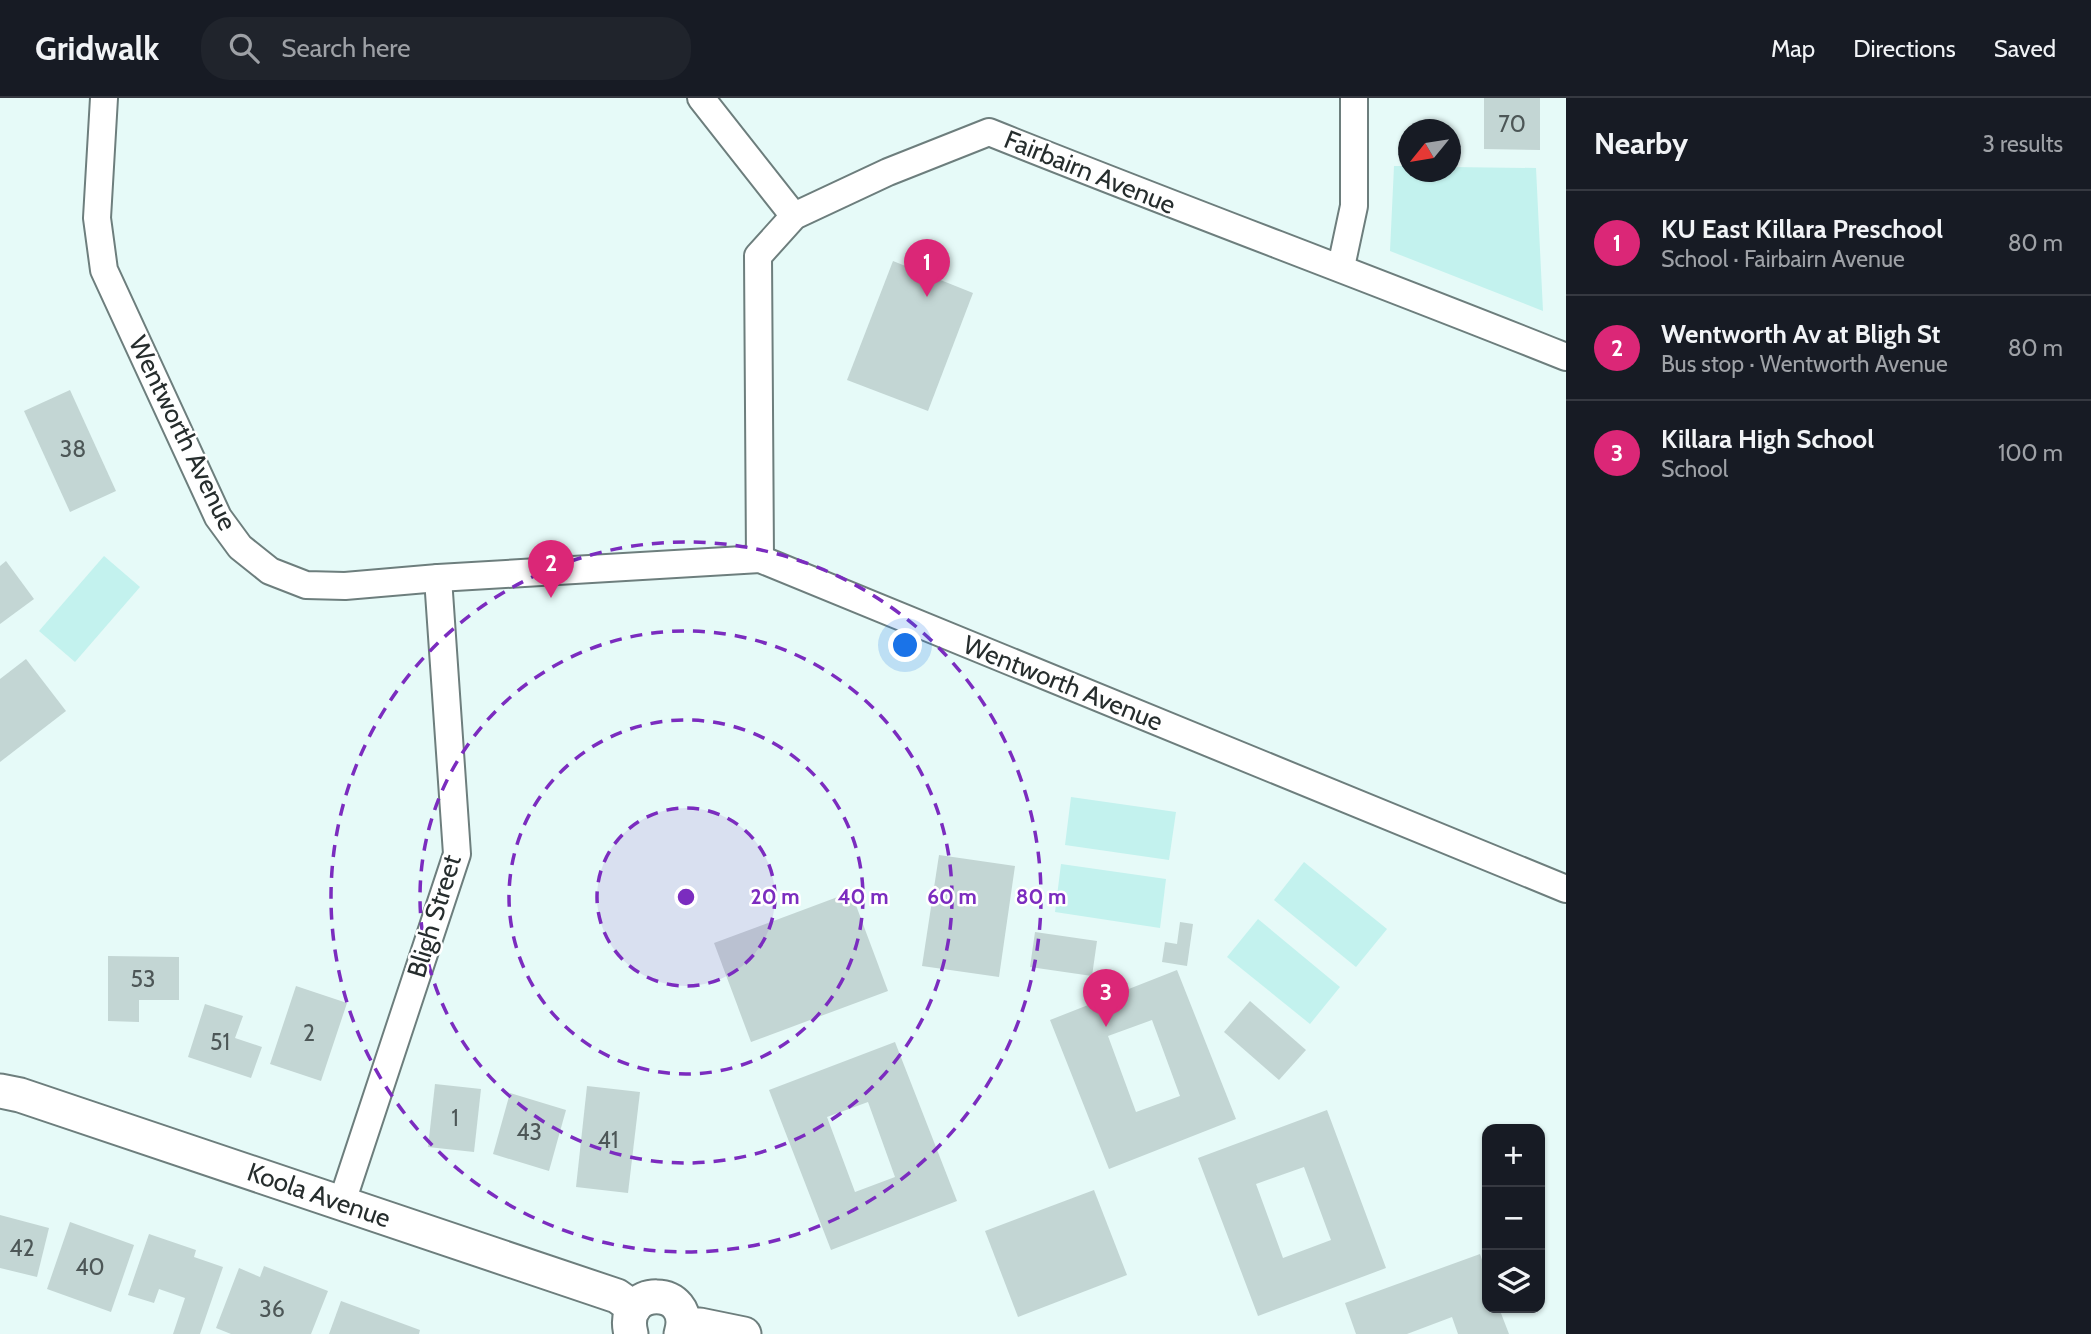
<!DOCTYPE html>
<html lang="en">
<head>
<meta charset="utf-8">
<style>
  :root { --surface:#171b24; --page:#20242c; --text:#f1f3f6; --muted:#9ea1a6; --line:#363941; --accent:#db2777 }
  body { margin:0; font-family:Cabin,sans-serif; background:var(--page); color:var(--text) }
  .controls { position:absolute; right:21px; bottom:21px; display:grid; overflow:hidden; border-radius:14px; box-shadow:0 2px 5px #0004 }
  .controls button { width:63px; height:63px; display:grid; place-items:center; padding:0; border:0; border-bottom:2px solid var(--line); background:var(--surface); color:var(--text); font:35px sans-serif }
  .compass { position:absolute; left:1398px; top:21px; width:63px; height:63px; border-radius:50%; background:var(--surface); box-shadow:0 2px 5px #0004; rotate:240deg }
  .you { position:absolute; left:906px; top:548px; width:24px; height:24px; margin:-18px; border:5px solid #fff; border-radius:50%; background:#1a73e8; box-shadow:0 0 0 10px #1a73e833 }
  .badge { display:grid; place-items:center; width:46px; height:46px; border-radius:50%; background:var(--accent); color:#fff; font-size:23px; font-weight:700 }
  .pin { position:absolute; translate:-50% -58px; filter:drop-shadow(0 2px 4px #0008) }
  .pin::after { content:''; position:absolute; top:37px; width:24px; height:21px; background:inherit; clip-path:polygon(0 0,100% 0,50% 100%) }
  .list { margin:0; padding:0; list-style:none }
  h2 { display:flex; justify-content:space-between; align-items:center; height:91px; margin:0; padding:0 28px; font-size:30px }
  h2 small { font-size:23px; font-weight:400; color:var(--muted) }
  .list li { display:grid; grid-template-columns:46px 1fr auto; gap:21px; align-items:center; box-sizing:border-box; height:105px; padding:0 28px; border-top:2px solid var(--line) }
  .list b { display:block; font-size:26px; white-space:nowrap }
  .list p { margin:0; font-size:23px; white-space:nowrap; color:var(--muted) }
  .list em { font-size:23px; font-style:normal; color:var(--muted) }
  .icon { flex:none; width:38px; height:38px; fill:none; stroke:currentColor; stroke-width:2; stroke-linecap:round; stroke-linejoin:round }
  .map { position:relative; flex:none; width:1566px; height:1236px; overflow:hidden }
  header { display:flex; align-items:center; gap:42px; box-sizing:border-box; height:98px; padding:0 35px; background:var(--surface); border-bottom:2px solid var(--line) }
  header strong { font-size:33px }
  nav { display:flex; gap:38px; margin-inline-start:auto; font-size:24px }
  .search { width:490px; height:63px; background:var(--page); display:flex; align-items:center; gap:18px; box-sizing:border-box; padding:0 24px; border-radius:28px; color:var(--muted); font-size:26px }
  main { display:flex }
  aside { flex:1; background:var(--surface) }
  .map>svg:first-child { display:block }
  .green { fill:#c3f2ee }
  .building { fill:#c3d6d4; fill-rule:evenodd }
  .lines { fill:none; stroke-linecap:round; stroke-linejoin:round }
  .minor-casing { stroke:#6d7e7d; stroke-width:30 }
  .tertiary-casing { stroke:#6d7e7d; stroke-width:37 }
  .minor { stroke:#fff; stroke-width:26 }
  .tertiary { stroke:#fff; stroke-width:33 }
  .ring { fill:none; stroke:#7b2cbf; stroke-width:3.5; stroke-dasharray:12 9 }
  .labels { text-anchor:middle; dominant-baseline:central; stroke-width:5; stroke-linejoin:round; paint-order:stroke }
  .number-label { font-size:23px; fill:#4d5757 }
  .street-label { font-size:26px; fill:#262d2d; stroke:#fff }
  .centre { fill:#7b2cbf; stroke:#fff; stroke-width:3.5 }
  .ring-label { font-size:21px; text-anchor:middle; font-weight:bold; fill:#7b2cbf; stroke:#fff; stroke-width:5; stroke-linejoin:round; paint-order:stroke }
</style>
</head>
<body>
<header>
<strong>Gridwalk</strong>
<div class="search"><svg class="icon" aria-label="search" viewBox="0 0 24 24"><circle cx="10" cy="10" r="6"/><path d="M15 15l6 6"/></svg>Search here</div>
<nav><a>Map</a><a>Directions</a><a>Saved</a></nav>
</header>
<main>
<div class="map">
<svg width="1566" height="1236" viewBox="0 0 1566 1236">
  <rect width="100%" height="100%" fill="#e6faf8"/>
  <g class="green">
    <path d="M 1394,68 L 1408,68 L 1408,74 L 1450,74 L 1451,69 L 1536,70 L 1543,213 L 1390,153 Z"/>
    <path d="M 104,458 L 140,489 L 75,564 L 39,533 Z"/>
    <path d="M 1071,699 L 1176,714 L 1169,762 L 1065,747 Z"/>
    <path d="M 1304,764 L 1387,831 L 1356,869 L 1274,802 Z"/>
    <path d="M 1061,766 L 1166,781 L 1160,830 L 1055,814 Z"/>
    <path d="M 1258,821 L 1340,889 L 1310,926 L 1227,859 Z"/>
  </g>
  <g class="building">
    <path d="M 1484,0 L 1540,0 L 1540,52 L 1484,51 Z"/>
    <path d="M 893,163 L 973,195 L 928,313 L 847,282 Z"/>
    <path d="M 70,292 L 116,393 L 70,414 L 24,313 Z"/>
    <path d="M 6,463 L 34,501 L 0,526 L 0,468 Z"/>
    <path d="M 26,561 L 66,613 L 0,664 L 0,581 Z"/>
    <path d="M 939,757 L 1015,768 L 999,879 L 922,868 Z"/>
    <path d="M 851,794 L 888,893 L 751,944 L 714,845 Z"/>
    <path d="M 1180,824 L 1193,826 L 1187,868 L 1162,864 L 1165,844 L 1177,846 Z"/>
    <path d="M 1035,834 L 1097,843 L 1092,878 L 1030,869 Z"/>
    <path d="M 108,858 L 179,859 L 179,902 L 139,902 L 139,924 L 108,923 Z"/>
    <path d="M 1177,872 L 1236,1021 L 1109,1071 L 1050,922 ZM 1152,922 L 1180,998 L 1136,1014 L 1108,938 Z"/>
    <path d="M 296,888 L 347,905 L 321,983 L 270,966 Z"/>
    <path d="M 1250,903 L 1306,952 L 1279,982 L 1224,934 Z"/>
    <path d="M 205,906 L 243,918 L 235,940 L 262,949 L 251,980 L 188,959 Z"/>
    <path d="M 895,944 L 957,1103 L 831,1152 L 769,992 ZM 868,1004 L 895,1079 L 855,1094 L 827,1019 Z"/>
    <path d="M 435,986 L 481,991 L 474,1054 L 428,1049 Z"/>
    <path d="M 587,988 L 640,994 L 628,1095 L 576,1089 Z"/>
    <path d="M 510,995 L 566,1012 L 549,1073 L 493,1056 Z"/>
    <path d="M 1327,1012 L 1386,1170 L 1258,1218 L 1198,1060 ZM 1304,1069 L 1331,1142 L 1283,1160 L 1256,1086 Z"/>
    <path d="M 1094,1092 L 1127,1177 L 1018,1219 L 985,1133 Z"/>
    <path d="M 0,1117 L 49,1130 L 37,1179 L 0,1170 Z"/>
    <path d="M 70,1124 L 134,1147 L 111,1214 L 47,1191 Z"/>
    <path d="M 149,1136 L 196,1152 L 194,1159 L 223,1169 L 200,1236 L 173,1236 L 185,1200 L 159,1191 L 154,1205 L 128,1197 Z"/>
    <path d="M 1480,1156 L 1487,1176 L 1487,1210 L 1499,1210 L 1509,1236 L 1458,1236 L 1452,1219 L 1407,1236 L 1356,1236 L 1345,1205 Z"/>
    <path d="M 264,1168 L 328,1193 L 311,1236 L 231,1236 L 216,1230 L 239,1170 L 260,1179 Z"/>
    <path d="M 341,1203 L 420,1232 L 419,1236 L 329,1236 Z"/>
  </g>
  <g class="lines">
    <g class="minor-casing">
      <g id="minor">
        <path d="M 104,0 L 97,120 L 104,172 L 218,419 L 240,449 L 270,473 L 306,487 L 345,488 L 438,480 L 760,461 L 1566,791"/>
        <path d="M 701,0 L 794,118"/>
        <path d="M 1341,169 L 1354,108 L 1354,0"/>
        <path d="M 760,461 L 758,158 L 794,118 L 888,74 L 989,34 C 1181,111 1374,182 1566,259"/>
        <path d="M 342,1104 L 457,756 L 438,480"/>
      </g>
    </g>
    <g class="tertiary-casing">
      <g id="tertiary">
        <path d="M 0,993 L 20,997 L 617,1198 L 634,1210"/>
        <path d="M 684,1227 L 700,1227 L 744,1236"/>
        <path d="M 631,1236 C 618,1186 696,1187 681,1236"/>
      </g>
    </g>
    <use href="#minor" class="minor"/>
    <use href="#tertiary" class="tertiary"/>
  </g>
  <circle cx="686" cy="799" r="89" fill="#7b2cbf" fill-opacity=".12"/>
  <g class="ring">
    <circle cx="686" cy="799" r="89"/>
    <circle cx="686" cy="799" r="177"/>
    <circle cx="686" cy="799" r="266"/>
    <circle cx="686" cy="799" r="355"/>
  </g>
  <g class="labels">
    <g class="number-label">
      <text x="1512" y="26">70</text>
      <text x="73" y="351">38</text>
      <text x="143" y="881">53</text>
      <text x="309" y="935">2</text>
      <text x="220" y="944">51</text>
      <text x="455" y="1020">1</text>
      <text x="529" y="1034">43</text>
      <text x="608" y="1042">41</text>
      <text x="22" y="1150">42</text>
      <text x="90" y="1169">40</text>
      <text x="272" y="1211">36</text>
    </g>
    <g class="street-label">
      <text transform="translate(1090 74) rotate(22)">Fairbairn Avenue</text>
      <text transform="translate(183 335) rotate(64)">Wentworth Avenue</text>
      <text transform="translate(1063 585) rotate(22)">Wentworth Avenue</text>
      <text transform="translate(434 818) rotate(-73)">Bligh Street</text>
      <text transform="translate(319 1097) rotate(19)">Koola Avenue</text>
    </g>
  </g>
  <circle cx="686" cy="799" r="10" class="centre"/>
  <g class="ring-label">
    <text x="775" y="806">20 m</text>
    <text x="863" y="806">40 m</text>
    <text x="952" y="806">60 m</text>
    <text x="1041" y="806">80 m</text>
  </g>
</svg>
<div class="controls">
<button>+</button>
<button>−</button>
<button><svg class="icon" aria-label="layers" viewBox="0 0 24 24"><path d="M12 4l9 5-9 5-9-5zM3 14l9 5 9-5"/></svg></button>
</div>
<svg class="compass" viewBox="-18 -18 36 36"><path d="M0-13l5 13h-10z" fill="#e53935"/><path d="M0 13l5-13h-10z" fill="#9ea1a6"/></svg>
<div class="you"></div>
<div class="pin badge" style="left:927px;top:199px">1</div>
<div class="pin badge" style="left:551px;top:500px">2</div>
<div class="pin badge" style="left:1106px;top:929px">3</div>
</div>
<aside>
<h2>Nearby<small>3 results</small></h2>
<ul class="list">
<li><span class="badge">1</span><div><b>KU East Killara Preschool</b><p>School · Fairbairn Avenue</p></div><em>80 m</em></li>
<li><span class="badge">2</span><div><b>Wentworth Av at Bligh St</b><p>Bus stop · Wentworth Avenue</p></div><em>80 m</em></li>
<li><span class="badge">3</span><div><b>Killara High School</b><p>School</p></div><em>100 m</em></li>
</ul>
</aside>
</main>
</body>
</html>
